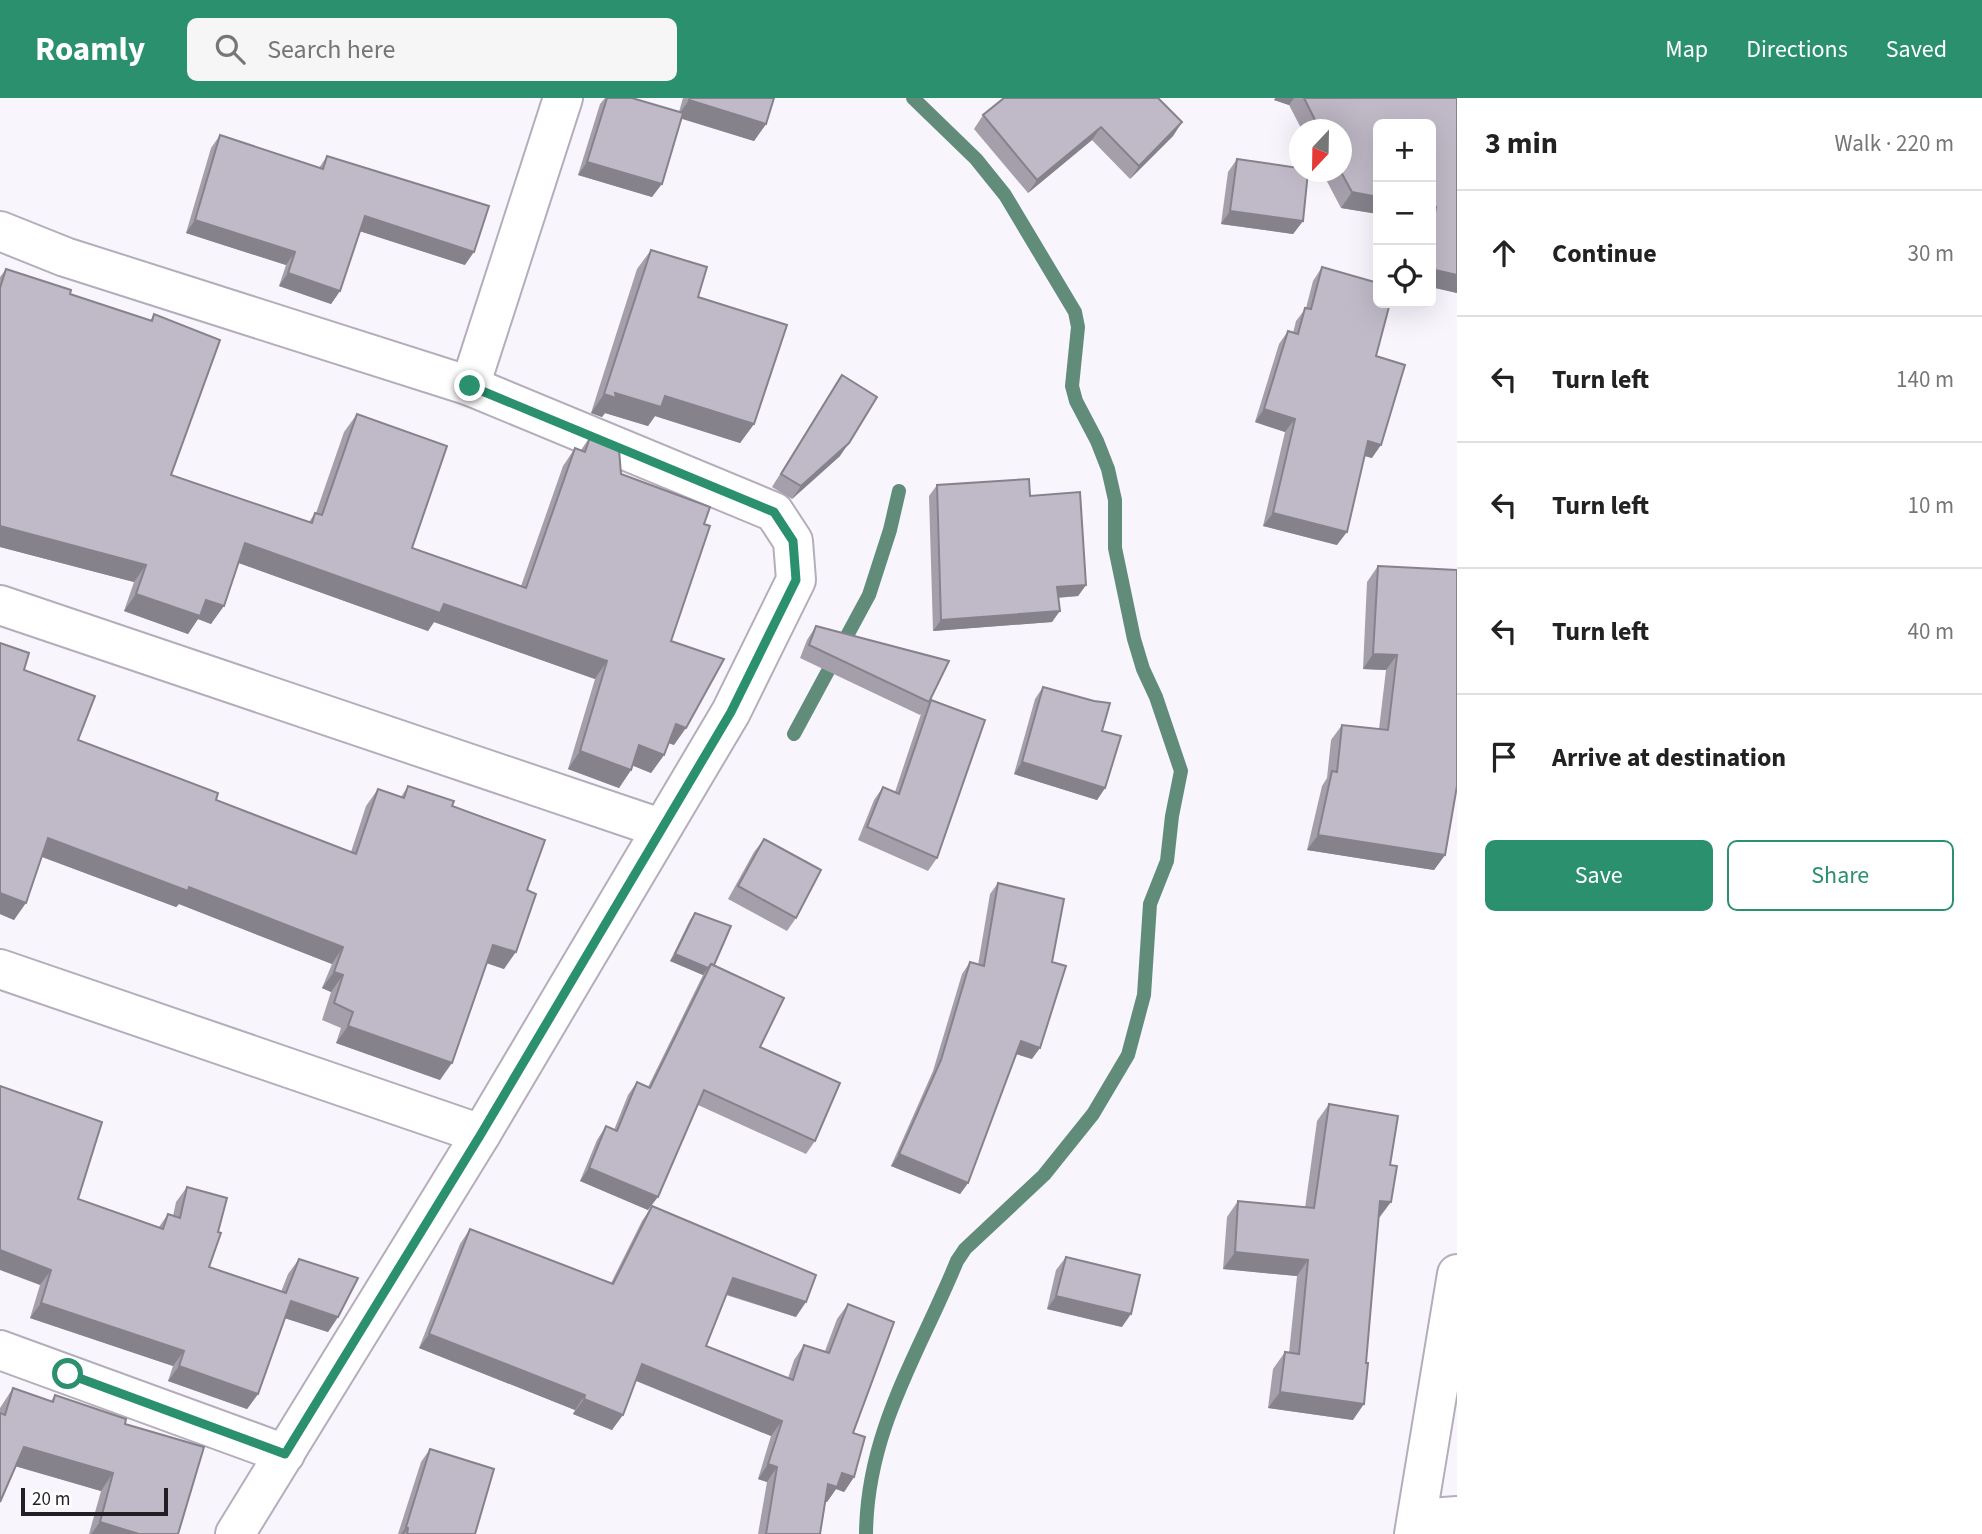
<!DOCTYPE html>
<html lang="en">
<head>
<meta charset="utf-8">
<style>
  :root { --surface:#fff; --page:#f6f6f6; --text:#222; --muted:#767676; --line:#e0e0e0; --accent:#2a906d }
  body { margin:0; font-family:"Source Sans 3",sans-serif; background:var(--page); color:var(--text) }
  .controls { position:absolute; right:21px; top:21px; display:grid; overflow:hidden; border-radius:10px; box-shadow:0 7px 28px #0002 }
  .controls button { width:63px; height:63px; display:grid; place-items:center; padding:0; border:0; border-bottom:2px solid var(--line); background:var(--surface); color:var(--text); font:35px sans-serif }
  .compass { position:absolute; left:1289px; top:21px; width:63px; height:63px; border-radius:50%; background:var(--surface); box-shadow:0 7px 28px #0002; rotate:202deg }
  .scale { position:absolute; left:21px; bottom:18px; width:147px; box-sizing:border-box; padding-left:7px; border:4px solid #211f24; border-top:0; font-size:19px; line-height:24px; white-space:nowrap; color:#211f24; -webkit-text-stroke:5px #fff; paint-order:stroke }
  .stop { position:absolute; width:21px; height:21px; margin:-16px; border:5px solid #2a906d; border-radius:50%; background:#fff }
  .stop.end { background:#2a906d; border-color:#fff; box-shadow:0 2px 7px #0008 }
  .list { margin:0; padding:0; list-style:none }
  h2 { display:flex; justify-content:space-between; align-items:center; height:91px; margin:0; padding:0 28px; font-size:30px }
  h2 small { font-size:23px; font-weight:400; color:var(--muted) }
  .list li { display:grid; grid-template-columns:46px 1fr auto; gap:21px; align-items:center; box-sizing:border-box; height:126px; padding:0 28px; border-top:2px solid var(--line) }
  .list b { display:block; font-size:26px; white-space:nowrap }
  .list em { font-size:23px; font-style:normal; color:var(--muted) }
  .actions { display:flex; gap:14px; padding:21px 28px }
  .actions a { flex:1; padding:16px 0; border:2px solid var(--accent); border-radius:10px; text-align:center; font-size:24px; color:var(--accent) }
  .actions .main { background:var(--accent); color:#fff }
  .icon { flex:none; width:38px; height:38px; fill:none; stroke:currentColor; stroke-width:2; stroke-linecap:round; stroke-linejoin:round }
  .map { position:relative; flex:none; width:1457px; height:1436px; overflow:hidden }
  header { display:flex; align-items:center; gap:42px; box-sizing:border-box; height:98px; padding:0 35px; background:var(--accent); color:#fff }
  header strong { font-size:33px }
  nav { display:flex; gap:38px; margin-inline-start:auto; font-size:24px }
  .search { width:490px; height:63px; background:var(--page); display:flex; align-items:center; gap:18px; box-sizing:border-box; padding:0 24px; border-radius:10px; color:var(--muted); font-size:26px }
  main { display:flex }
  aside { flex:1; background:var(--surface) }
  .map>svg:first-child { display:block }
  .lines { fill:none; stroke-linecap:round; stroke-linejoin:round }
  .stream { stroke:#618c7a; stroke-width:14 }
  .minor-casing { stroke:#b4aebc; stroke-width:42 }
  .minor { stroke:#fff; stroke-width:38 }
  .wall { fill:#a59fab }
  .shaded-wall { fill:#86828b }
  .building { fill:#c0b9c7; stroke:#86828b; stroke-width:2 }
  .route { stroke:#2a906d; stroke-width:9 }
</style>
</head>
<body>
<header>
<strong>Roamly</strong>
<div class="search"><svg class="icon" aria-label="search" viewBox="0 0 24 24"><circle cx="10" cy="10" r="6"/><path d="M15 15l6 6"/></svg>Search here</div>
<nav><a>Map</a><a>Directions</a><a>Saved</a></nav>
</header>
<main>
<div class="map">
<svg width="1457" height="1436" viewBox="0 0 1457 1436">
  <rect width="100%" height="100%" fill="#f9f5fd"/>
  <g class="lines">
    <g class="stream">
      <path d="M 794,636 L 869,497 L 890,432 L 899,393"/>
      <path d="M 866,1436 C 867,1332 919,1256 957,1163 L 965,1151 L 1044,1077 L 1093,1016 L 1128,957 L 1144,897 L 1150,806 L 1167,763 L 1172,718 L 1181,673 L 1156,599 L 1143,571 L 1134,541 L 1115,450 L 1115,402 L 1108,371 L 1097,343 L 1076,303 L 1072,288 L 1078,229 L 1075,214 L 1005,97 L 976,61 L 913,0"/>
    </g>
    <g class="minor-casing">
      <g id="minor">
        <path d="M 0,133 L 65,159 L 470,288 L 774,414 L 793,443 L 796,482 L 731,614 L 481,1036 L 235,1436"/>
        <path d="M 470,288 L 563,0"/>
        <path d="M 0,507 L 660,730"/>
        <path d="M 0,871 L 481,1036"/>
        <path d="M 0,1252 L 285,1356"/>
        <path d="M 1417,1421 L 1457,1418"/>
        <path d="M 1414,1436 L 1457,1176"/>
      </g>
    </g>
    <use href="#minor" class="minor"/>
  </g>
  <g class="wall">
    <path d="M 605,0 L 632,0 L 679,14 L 683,0 L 774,0 L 766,26 L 754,43 L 682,21 L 652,99 L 578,77 L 600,6 Z"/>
    <path d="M 1275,0 L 1457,0 L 1457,195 L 1431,189 L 1431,26 L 1378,116 L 1341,110 L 1322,74 L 1341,74 L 1341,32 L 1302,32 L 1289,7 L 1274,2 Z"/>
    <path d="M 983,17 L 1182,24 L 1173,38 L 1130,81 L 1092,42 L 1028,95 L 974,31 Z"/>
    <path d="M 220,37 L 319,70 L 327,58 L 465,167 L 360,133 L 340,193 L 331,206 L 279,188 L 286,167 L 186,135 L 211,50 Z"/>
    <path d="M 1237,61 L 1303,123 L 1293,136 L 1221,126 L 1228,74 Z"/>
    <path d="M 651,152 L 698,199 L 754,326 L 740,345 L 655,318 L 648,328 L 605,315 L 602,319 L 591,315 L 637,171 Z"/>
    <path d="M 1322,169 L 1376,258 L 1372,360 L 1364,358 L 1337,447 L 1263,428 L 1285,334 L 1255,324 L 1279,246 L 1288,233 L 1293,235 L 1296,223 L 1306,210 L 1313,183 Z"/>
    <path d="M 6,171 L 70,196 L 150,223 L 154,216 L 171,377 L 309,424 L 315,415 L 316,415 L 344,334 L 357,316 L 412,450 L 521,488 L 563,368 L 575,350 L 581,352 L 590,339 L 621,376 L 704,426 L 671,543 L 674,647 L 668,645 L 664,657 L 651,675 L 633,667 L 631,672 L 619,690 L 568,671 L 595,581 L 434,524 L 428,533 L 239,465 L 211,526 L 198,521 L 188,536 L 124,513 L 134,484 L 0,449 L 0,179 Z"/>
    <path d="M 842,277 L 840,358 L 792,401 L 772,389 Z"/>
    <path d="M 937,387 L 1030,398 L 1086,487 L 1078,498 L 1058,500 L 1052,524 L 933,533 L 929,398 Z"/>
    <path d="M 1378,468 L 1457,472 L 1457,693 L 1456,693 L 1445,757 L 1434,772 L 1307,752 L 1322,688 L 1327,680 L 1331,642 L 1342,627 L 1379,631 L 1386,572 L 1363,571 L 1367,484 Z"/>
    <path d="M 816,528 L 930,603 L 937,760 L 928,773 L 858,742 L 874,702 L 883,689 L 895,694 L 921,616 L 920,617 L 800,560 L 807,542 Z"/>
    <path d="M 0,545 L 24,572 L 78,642 L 216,702 L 351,754 L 366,708 L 378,691 L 401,699 L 408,688 L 452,708 L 527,792 L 504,871 L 486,865 L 440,982 L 336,945 L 341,930 L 322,922 L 331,894 L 322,890 L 332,866 L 179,806 L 176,809 L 42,759 L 14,822 L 0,816 Z"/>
    <path d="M 1043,589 L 1105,690 L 1097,702 L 1014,676 L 1035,601 Z"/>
    <path d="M 764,741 L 796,820 L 787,833 L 728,801 L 754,754 Z"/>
    <path d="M 998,785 L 1032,961 L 1016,956 L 968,1085 L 960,1096 L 891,1068 L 933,973 L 962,876 L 970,864 L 978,867 L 990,796 Z"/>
    <path d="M 695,815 L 714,867 L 815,1043 L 806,1056 L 698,1007 L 648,1112 L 580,1083 L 597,1042 L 606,1028 L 614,1032 L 628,997 L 637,984 L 648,989 L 703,877 L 670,863 L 690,822 Z"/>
    <path d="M 1329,1006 L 1379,1120 L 1353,1322 L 1268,1310 L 1273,1271 L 1285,1254 L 1289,1255 L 1297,1178 L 1223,1171 L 1227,1119 L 1238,1103 L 1305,1110 L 1317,1023 Z"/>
    <path d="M 187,1089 L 209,1169 L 281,1194 L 288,1176 L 299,1161 L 338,1219 L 328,1234 L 285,1220 L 258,1296 L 247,1311 L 168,1283 L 173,1268 L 30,1220 L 40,1187 L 78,1101 L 159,1129 L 168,1116 L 173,1118 L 176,1104 Z"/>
    <path d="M 652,1108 L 796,1219 L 726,1197 L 706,1248 L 788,1280 L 794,1262 L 804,1247 L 825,1253 L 837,1221 L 848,1206 L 854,1379 L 844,1394 L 836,1391 L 827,1404 L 825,1403 L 820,1436 L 758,1436 L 767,1384 L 758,1381 L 771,1338 L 636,1283 L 612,1332 L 573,1316 L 575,1312 L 419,1250 L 460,1146 L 470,1131 L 611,1185 L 642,1123 Z"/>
    <path d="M 1066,1159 L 1122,1229 L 1047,1211 L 1056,1172 Z"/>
    <path d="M 13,1290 L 51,1303 L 55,1297 L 125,1326 L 178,1436 L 89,1436 L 101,1393 L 16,1368 L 0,1404 L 0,1310 Z"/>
    <path d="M 430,1351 L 475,1436 L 398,1436 L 421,1364 Z"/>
  </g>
  <g class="shaded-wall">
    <path d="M 1276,0 L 1294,0 L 1289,7 L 1274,2 Z"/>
    <path d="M 689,2 L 766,26 L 754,43 L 677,19 Z"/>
    <path d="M 1182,24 L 1173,38 L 1130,81 L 1139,68 Z"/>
    <path d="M 1101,29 L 1092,42 L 1028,95 L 1037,82 Z"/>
    <path d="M 587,64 L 662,86 L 652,99 L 578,77 Z"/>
    <path d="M 1352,94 L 1378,99 L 1378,116 L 1341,110 Z"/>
    <path d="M 1431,108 L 1436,109 L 1431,117 Z"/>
    <path d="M 1230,113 L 1303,123 L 1293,136 L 1221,126 Z"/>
    <path d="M 365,118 L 474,154 L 465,167 L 356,132 Z"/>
    <path d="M 195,122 L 295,154 L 286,167 L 186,135 Z"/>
    <path d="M 1431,171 L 1457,177 L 1457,195 L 1431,189 Z"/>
    <path d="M 288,175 L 340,193 L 331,206 L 279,188 Z"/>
    <path d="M 615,295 L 665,298 L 754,326 L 740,345 L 655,318 L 648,328 L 605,315 L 602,319 L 591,315 L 604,296 Z"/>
    <path d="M 1264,311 L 1295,321 L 1285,334 L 1255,324 Z"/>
    <path d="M 1368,343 L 1381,347 L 1372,360 L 1359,356 Z"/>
    <path d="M 849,345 L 840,358 L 792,401 L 801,388 Z"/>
    <path d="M 1273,415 L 1347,434 L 1337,447 L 1263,428 Z"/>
    <path d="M 0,428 L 146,467 L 134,484 L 0,449 Z"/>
    <path d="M 245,445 L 444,506 L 607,563 L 595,581 L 434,524 L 428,533 L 233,463 Z"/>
    <path d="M 1086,487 L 1078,498 L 1049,500 L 1057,489 Z"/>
    <path d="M 136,496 L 206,502 L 224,508 L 211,526 L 198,521 L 188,536 L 124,513 Z"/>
    <path d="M 1060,513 L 1052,524 L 933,533 L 941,522 Z"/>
    <path d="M 1373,556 L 1397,557 L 1386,572 L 1363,571 Z"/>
    <path d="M 676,626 L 686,630 L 674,647 L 664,643 Z"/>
    <path d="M 639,647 L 664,657 L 651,675 L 626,665 Z"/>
    <path d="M 580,653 L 631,672 L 619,690 L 568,671 Z"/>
    <path d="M 1022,664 L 1105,690 L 1097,702 L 1014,676 Z"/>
    <path d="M 1318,737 L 1445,757 L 1434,772 L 1307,752 Z"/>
    <path d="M 48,740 L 189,789 L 343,849 L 332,866 L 179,806 L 176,809 L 37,757 Z"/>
    <path d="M 0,795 L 26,805 L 14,822 L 0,816 Z"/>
    <path d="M 493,847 L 516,854 L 504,871 L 481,863 Z"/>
    <path d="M 675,856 L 708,870 L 703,877 L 670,863 Z"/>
    <path d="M 334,874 L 343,877 L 331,894 L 322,890 Z"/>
    <path d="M 348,928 L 452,965 L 440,982 L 336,945 Z"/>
    <path d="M 1021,943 L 1040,950 L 1032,961 L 1013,955 Z"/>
    <path d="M 899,1056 L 968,1085 L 960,1096 L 891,1068 Z"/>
    <path d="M 589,1070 L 658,1099 L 648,1112 L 580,1083 Z"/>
    <path d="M 1380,1103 L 1391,1104 L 1379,1120 L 1368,1119 Z"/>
    <path d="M 0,1152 L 51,1172 L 40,1187 L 0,1172 Z"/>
    <path d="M 1235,1154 L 1308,1162 L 1297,1178 L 1223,1171 Z"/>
    <path d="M 733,1180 L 806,1204 L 796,1219 L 722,1195 Z"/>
    <path d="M 1056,1198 L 1131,1216 L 1122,1229 L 1047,1211 Z"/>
    <path d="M 291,1203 L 338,1219 L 328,1234 L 281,1219 Z"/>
    <path d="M 41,1205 L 184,1253 L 173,1268 L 30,1220 Z"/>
    <path d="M 429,1236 L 585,1297 L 575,1312 L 419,1250 Z"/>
    <path d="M 642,1266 L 782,1323 L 771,1338 L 632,1281 Z"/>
    <path d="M 179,1268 L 258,1296 L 247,1311 L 168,1283 Z"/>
    <path d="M 1280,1294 L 1364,1306 L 1353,1322 L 1268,1310 Z"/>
    <path d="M 584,1301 L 623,1317 L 612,1332 L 573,1316 Z"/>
    <path d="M 24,1349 L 113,1375 L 101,1393 L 11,1367 Z"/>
    <path d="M 768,1366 L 777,1369 L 767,1384 L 758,1381 Z"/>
    <path d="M 842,1375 L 854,1379 L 844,1394 L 836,1391 L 827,1404 L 817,1401 L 828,1386 Z"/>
    <path d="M 100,1424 L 139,1436 L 91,1436 Z"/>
    <path d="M 406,1429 L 408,1430 L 404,1436 L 401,1436 Z"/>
  </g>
  <g class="building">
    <path d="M 607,0 L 632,0 L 683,15 L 662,86 L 587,64 Z"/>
    <path d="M 690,0 L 774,0 L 766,26 L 689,2 Z"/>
    <path d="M 1004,0 L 1158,0 L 1182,24 L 1139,68 L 1101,29 L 1037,82 L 983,17 Z"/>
    <path d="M 1304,0 L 1457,0 L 1457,177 L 1431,171 L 1431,134 L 1436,109 L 1431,108 L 1431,26 L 1378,26 L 1378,99 L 1352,94 L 1341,74 L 1341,32 L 1320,32 Z"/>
    <path d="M 220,37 L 323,71 L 327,58 L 489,108 L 474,154 L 365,118 L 340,193 L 288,175 L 295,154 L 195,122 Z"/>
    <path d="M 1237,61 L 1299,70 L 1299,74 L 1308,74 L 1303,123 L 1230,113 Z"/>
    <path d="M 651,152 L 707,169 L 698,199 L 787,227 L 754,326 L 665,298 L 661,309 L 615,295 L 616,300 L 604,296 Z"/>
    <path d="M 1322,169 L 1378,185 L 1378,205 L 1390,205 L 1376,258 L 1405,267 L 1381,347 L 1368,343 L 1347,434 L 1273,415 L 1295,321 L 1264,311 L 1288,233 L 1298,236 L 1305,210 L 1311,211 Z"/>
    <path d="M 6,171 L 71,192 L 70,196 L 152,223 L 154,216 L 220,242 L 171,377 L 312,425 L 315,415 L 322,417 L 357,316 L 447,348 L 412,450 L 526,490 L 575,350 L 585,354 L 590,339 L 619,351 L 621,376 L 710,409 L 704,426 L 710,428 L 671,543 L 724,561 L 686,630 L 676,626 L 664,657 L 639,647 L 631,672 L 580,653 L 607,563 L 444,506 L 440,515 L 245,445 L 224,508 L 206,502 L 200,518 L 136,496 L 146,467 L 0,428 L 0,190 Z"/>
    <path d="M 842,277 L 877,299 L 849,345 L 801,388 L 781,376 Z"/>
    <path d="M 1029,381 L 1030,398 L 1080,394 L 1086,487 L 1057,489 L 1060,513 L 941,522 L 937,387 Z"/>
    <path d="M 1378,468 L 1457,472 L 1457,688 L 1445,757 L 1318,737 L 1332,673 L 1337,674 L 1342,627 L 1388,632 L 1397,557 L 1373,556 Z"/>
    <path d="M 816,528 L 949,563 L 929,604 L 809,547 Z"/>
    <path d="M 0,545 L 29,555 L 24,572 L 95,598 L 78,642 L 218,695 L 216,702 L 356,756 L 378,691 L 404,700 L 408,688 L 454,703 L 452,708 L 545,742 L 527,792 L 536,796 L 516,854 L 493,847 L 452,965 L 348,928 L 353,914 L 334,905 L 343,877 L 334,874 L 343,849 L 189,789 L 188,793 L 48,740 L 26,805 L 0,795 Z"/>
    <path d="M 1043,589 L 1094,603 L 1110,605 L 1102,633 L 1121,638 L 1105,690 L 1022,664 Z"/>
    <path d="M 931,602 L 985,622 L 937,760 L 867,729 L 883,689 L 899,696 Z"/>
    <path d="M 764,741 L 821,772 L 796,820 L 738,788 Z"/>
    <path d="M 998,785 L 1064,801 L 1052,864 L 1066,868 L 1040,950 L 1021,943 L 968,1085 L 899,1056 L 941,962 L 970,864 L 984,868 Z"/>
    <path d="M 695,815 L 731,828 L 714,867 L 711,866 L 708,870 L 675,856 Z"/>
    <path d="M 711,866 L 784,900 L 760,949 L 840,985 L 815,1043 L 704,992 L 658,1099 L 589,1070 L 606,1028 L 617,1033 L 637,984 L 650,990 Z"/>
    <path d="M 0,988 L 102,1024 L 78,1101 L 163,1131 L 168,1116 L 180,1120 L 187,1089 L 227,1100 L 218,1134 L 221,1135 L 209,1169 L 286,1195 L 299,1161 L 358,1180 L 338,1219 L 291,1203 L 258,1296 L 179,1268 L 184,1253 L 41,1205 L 51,1172 L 0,1152 Z"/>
    <path d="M 1329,1006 L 1398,1018 L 1390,1067 L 1397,1068 L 1391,1104 L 1380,1103 L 1366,1265 L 1368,1265 L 1364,1306 L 1280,1294 L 1285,1254 L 1299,1256 L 1308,1162 L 1235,1154 L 1238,1103 L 1314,1110 Z"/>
    <path d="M 652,1108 L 816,1177 L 806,1204 L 733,1180 L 706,1248 L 793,1282 L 804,1247 L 829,1255 L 848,1206 L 894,1224 L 853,1335 L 865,1339 L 854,1379 L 842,1375 L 837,1389 L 828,1386 L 820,1436 L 766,1436 L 777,1369 L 768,1366 L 782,1323 L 642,1266 L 623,1317 L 584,1301 L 585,1297 L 429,1236 L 470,1131 L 613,1186 Z"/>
    <path d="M 1066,1159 L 1140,1177 L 1131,1216 L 1056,1198 Z"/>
    <path d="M 13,1290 L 53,1304 L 55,1297 L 126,1321 L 125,1326 L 204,1349 L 178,1436 L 139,1436 L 100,1424 L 113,1375 L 24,1349 L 0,1404 L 0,1315 L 5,1317 Z"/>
    <path d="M 430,1351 L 494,1371 L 475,1436 L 407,1436 L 408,1430 L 406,1429 Z"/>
  </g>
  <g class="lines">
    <path class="route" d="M 68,1276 L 285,1356 L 481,1036 L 731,614 L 796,482 L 793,443 L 774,414 L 470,288"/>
  </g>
</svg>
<div class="controls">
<button>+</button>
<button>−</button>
<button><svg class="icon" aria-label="locate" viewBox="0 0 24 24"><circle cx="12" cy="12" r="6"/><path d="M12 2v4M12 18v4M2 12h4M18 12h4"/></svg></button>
</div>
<svg class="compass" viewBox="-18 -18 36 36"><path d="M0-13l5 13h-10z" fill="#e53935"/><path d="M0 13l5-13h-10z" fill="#767676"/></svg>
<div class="scale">20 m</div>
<div class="stop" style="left:68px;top:1276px"></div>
<div class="stop end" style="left:470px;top:288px"></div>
</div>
<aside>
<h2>3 min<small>Walk · 220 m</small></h2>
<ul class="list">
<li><svg class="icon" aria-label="ahead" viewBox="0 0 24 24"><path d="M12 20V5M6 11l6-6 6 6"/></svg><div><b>Continue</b></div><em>30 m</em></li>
<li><svg class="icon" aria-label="left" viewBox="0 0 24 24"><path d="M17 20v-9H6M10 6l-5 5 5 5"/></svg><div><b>Turn left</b></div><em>140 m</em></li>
<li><svg class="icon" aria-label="left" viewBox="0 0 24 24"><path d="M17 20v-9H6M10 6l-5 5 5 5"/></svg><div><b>Turn left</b></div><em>10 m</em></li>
<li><svg class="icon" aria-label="left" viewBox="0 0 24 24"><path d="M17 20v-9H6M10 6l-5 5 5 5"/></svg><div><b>Turn left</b></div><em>40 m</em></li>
<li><svg class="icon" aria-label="arrive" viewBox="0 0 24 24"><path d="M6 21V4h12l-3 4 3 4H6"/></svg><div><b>Arrive at destination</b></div></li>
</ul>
<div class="actions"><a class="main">Save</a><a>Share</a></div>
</aside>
</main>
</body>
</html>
